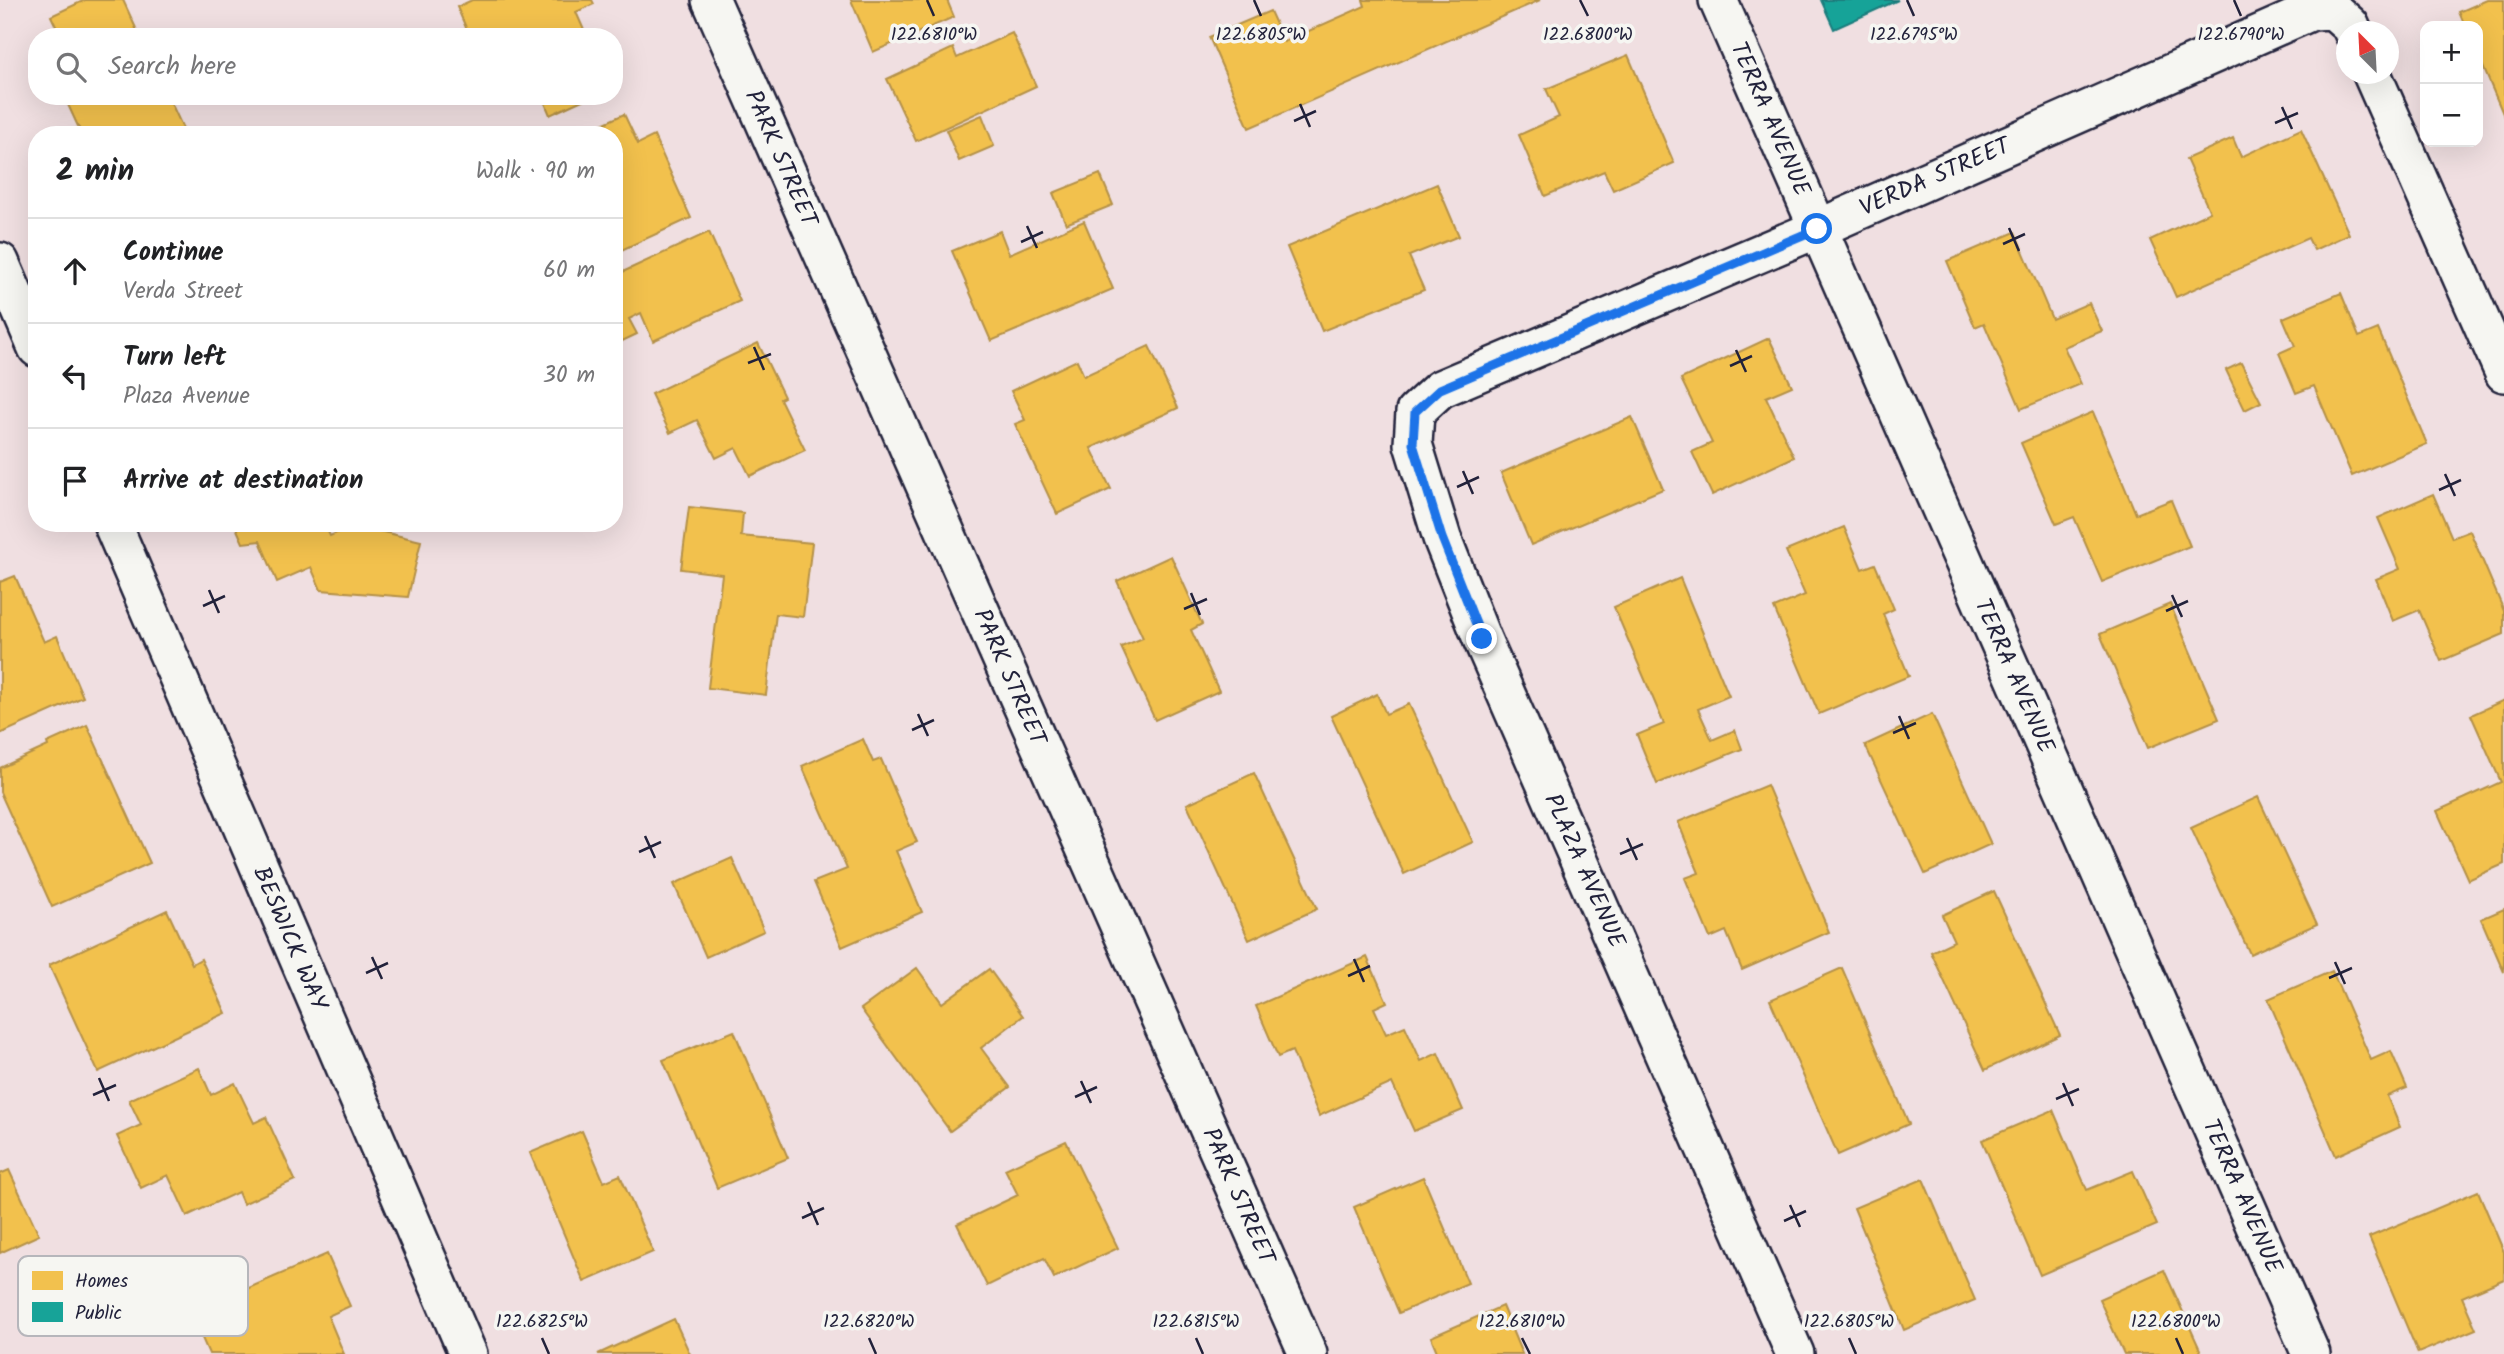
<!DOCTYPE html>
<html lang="en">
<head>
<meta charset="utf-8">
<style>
  :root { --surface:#fff; --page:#f2f2f2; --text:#202124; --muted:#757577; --line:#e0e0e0 }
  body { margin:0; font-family:Kalam,sans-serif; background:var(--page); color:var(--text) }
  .controls { position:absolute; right:21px; top:21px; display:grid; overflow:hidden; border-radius:14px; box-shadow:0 7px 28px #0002 }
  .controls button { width:63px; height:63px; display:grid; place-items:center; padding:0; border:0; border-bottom:2px solid var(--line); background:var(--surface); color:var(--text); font:35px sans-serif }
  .compass { position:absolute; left:2336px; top:21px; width:63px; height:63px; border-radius:50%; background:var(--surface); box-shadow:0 7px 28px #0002; rotate:336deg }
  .stop { position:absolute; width:21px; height:21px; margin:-16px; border:5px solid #1a73e8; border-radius:50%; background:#fff }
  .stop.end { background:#1a73e8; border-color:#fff; box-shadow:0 2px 7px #0008 }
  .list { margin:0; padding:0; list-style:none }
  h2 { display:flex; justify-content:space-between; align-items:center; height:91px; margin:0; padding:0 28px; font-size:30px }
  h2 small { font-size:23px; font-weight:400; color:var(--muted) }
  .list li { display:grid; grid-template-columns:46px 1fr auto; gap:21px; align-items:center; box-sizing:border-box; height:105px; padding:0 28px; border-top:2px solid var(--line) }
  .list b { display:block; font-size:26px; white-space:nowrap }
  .list p { margin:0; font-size:23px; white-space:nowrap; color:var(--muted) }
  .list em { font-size:23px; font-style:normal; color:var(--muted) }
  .icon { flex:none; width:38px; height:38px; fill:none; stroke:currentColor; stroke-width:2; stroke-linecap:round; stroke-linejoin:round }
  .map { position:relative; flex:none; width:2504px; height:1354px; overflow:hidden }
  .search { position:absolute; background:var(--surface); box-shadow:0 7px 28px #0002; left:28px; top:28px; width:595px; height:77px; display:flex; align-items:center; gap:18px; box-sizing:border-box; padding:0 24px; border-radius:28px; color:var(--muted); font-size:26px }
  .panel { position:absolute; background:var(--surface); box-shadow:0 7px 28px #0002; left:28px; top:126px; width:595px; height:406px; border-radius:28px }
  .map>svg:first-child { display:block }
  .homes { fill:#f2c14e; stroke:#b49148; stroke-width:2 }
  .public { fill:#17a398; stroke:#1a7c7c; stroke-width:2 }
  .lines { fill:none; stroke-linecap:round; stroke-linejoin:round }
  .street-casing { stroke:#22223b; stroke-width:42 }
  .street { stroke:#f6f6f2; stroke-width:37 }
  .route { stroke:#1a73e8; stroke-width:9 }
  .ticks { fill:none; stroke:#22223b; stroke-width:2.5 }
  .labels { text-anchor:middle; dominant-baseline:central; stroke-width:7; stroke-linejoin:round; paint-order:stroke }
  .street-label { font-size:24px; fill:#22223b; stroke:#f6f6f2 }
  .key { fill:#f6f6f2; stroke:#b6b6bb; stroke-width:2 }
  .key-label { font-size:19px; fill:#22223b }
  .ticks-label { font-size:18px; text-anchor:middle; fill:#22223b; stroke:#f6f6f2; stroke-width:7; stroke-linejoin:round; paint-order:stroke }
</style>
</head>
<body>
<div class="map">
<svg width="2504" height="1354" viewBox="0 0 2504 1354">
  <rect width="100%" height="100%" fill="#f0dfe1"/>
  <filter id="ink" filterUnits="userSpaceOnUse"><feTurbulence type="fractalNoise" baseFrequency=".0143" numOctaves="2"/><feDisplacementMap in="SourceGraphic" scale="14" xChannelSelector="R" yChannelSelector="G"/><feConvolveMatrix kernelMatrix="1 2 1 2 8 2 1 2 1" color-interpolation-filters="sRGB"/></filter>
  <g filter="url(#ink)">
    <g class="homes">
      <path d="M 85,0 L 123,0 L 140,37 L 61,37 L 51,16 Z"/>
      <path d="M 472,0 L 592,0 L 594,4 L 576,12 L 587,37 L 470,37 L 457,7 Z"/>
      <path d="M 851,0 L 947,0 L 954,17 L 873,52 Z"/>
      <path d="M 1363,0 L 1540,0 L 1249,128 L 1209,37 L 1270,11 L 1284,42 L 1365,6 Z"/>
      <path d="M 2487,0 L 2504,0 L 2504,116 L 2478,55 L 2478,26 L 2465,26 L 2459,12 Z"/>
      <path d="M 1012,33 L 1036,86 L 916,141 L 887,79 L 953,48 L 957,58 Z"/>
      <path d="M 1628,55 L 1674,163 L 1613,190 L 1604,171 L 1545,196 L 1519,135 L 1559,117 L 1546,89 Z"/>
      <path d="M 64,96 L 168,96 L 186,135 L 82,135 Z"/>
      <path d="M 542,96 L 591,96 L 550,115 Z"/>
      <path d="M 624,114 L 638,144 L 654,136 L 691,218 L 615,253 L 614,135 L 578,135 Z"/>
      <path d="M 982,115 L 994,146 L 959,161 L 946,130 Z"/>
      <path d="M 2301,129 L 2349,234 L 2314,250 L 2308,238 L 2176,297 L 2150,240 L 2210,212 L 2186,159 L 2233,138 L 2241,157 Z"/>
      <path d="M 1100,174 L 1113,205 L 1066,224 L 1053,193 Z"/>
      <path d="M 1437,184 L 1459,236 L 1409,256 L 1424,290 L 1322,331 L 1287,247 Z"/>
      <path d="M 1084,221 L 1113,289 L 991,341 L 952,251 L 1000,231 L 1009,254 Z"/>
      <path d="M 709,232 L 740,301 L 653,341 L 641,313 L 629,319 L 637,334 L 614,345 L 614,276 Z"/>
      <path d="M 2015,232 L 2052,319 L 2089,303 L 2102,331 L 2064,347 L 2081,384 L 2021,409 L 1984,323 L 1975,327 L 1947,261 Z"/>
      <path d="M 2341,293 L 2359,337 L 2378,329 L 2427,444 L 2352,476 L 2314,386 L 2296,393 L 2279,353 L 2295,346 L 2283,318 Z"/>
      <path d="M 1769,338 L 1792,386 L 1766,397 L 1794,457 L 1712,495 L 1692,452 L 1712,443 L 1681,379 Z"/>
      <path d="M 758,343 L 784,397 L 780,399 L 805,450 L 750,476 L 736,448 L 716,458 L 697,420 L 670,433 L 651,394 Z"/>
      <path d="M 1149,346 L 1178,408 L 1091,448 L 1111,489 L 1057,514 L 1015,424 L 1025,420 L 1011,391 L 1077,360 L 1084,376 Z"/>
      <path d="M 2241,363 L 2261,402 L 2245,410 L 2226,370 Z"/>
      <path d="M 2093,412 L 2136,514 L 2171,500 L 2190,546 L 2102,582 L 2074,517 L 2056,524 L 2021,443 Z"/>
      <path d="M 1632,417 L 1663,489 L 1531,545 L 1501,473 Z"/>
      <path d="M 2433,494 L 2452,538 L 2470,531 L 2504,611 L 2504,634 L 2441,661 L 2419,610 L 2393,621 L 2376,579 L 2400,569 L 2378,518 Z"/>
      <path d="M 689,507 L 743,513 L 741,536 L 812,543 L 803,617 L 776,614 L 766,695 L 708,688 L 722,574 L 681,569 Z"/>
      <path d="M 234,523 L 324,523 L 330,536 L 354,525 L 421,541 L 408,597 L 321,590 L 311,567 L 277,582 L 260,541 L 243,543 Z"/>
      <path d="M 1844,527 L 1862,569 L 1875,564 L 1894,609 L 1883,614 L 1909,676 L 1819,714 L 1774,608 L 1805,595 L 1786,551 Z"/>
      <path d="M 1171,556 L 1202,624 L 1191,630 L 1219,691 L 1155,720 L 1121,647 L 1143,638 L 1117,581 Z"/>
      <path d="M 15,576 L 44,642 L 57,636 L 83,697 L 0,734 L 0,582 Z"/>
      <path d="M 1680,578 L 1729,696 L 1698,709 L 1712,740 L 1735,730 L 1742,749 L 1657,784 L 1637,735 L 1664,724 L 1614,607 Z"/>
      <path d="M 2170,604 L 2219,719 L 2148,748 L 2100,634 Z"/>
      <path d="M 1377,694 L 1386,714 L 1409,704 L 1473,842 L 1404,874 L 1331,716 Z"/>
      <path d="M 2504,700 L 2504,864 L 2468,880 L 2437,811 L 2501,782 L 2471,715 Z"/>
      <path d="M 1932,714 L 1991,844 L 1925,874 L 1865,745 Z"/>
      <path d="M 87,725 L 150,863 L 52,907 L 0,792 L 0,768 L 48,746 L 47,743 Z"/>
      <path d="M 863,739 L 873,762 L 881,759 L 917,842 L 896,851 L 922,912 L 842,947 L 814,882 L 847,869 L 802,766 Z"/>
      <path d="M 1254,773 L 1317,909 L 1249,940 L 1187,804 Z"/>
      <path d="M 1767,785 L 1829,932 L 1742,970 L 1726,931 L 1710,938 L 1685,878 L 1699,873 L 1678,822 Z"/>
      <path d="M 2258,797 L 2317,924 L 2250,954 L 2191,828 Z"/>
      <path d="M 732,858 L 764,931 L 706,957 L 674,884 Z"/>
      <path d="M 1994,891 L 2060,1035 L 1985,1070 L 1931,952 L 1954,941 L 1942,915 Z"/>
      <path d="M 2504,909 L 2504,972 L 2481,919 Z"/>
      <path d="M 167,910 L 192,964 L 201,959 L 226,1013 L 98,1072 L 49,965 Z"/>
      <path d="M 1367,957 L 1387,1002 L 1374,1008 L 1386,1034 L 1405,1026 L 1421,1061 L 1438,1053 L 1463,1110 L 1414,1131 L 1392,1083 L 1319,1116 L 1292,1051 L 1278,1057 L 1256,1006 Z"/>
      <path d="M 917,968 L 942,1003 L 989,969 L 1023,1016 L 981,1048 L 1010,1087 L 950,1131 L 861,1009 Z"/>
      <path d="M 1842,968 L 1909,1124 L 1838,1155 L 1770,1000 Z"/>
      <path d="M 2332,971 L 2371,1060 L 2391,1051 L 2407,1088 L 2387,1096 L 2400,1127 L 2336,1156 L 2268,999 Z"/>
      <path d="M 734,1031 L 788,1158 L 717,1188 L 663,1060 Z"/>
      <path d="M 199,1068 L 211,1095 L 235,1083 L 254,1123 L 266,1117 L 295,1180 L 243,1204 L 238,1192 L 187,1216 L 168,1175 L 141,1188 L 117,1136 L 141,1125 L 129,1100 Z"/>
      <path d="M 2053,1110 L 2087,1190 L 2133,1171 L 2157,1225 L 2040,1275 L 1982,1140 Z"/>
      <path d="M 582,1131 L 604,1182 L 620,1175 L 653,1252 L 584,1282 L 530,1153 Z"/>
      <path d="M 1066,1141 L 1118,1248 L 1054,1278 L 1044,1258 L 987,1286 L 957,1224 L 1018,1195 L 1005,1169 Z"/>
      <path d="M 9,1170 L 39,1235 L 0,1253 L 0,1174 Z"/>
      <path d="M 1423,1177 L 1468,1283 L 1399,1313 L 1354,1207 Z"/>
      <path d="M 1923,1179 L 1975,1300 L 1904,1330 L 1854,1208 Z"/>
      <path d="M 2478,1191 L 2504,1252 L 2504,1279 L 2462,1297 L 2476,1329 L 2418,1353 L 2369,1237 Z"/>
      <path d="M 327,1254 L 350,1306 L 328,1316 L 344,1354 L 209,1354 L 191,1313 Z"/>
      <path d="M 2164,1270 L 2202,1354 L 2124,1354 L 2099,1299 Z"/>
      <path d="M 1502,1306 L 1522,1354 L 1438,1354 L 1431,1337 Z"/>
      <path d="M 674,1319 L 690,1354 L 598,1354 Z"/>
    </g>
    <path class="public" d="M 1821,0 L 1898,0 L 1834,29 Z"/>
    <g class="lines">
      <g class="street-casing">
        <g id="street">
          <path id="s1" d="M 711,0 L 1308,1354"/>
          <path id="s2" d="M 1718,0 L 2311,1354"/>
          <path d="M 2372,74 L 2504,373"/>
          <path d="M 0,262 L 37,348"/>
          <path id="s3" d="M 112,523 L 468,1354"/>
          <path id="s4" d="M 1795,1354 L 1482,639 L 1442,538 L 1413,444 L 1415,412 L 1440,389 L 1817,229 L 2312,11 L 2333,10 L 2350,25 L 2353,32"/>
        </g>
      </g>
      <use href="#street" class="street"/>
    </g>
  </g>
  <g class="lines" filter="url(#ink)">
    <path class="route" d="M 1482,639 L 1442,538 L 1413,444 L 1415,412 L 1440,389 L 1817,229"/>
  </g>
  <path class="ticks" d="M 927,0 L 934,16M 1254,0 L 1261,16M 1580,0 L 1588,16M 1907,0 L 1914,16M 2234,0 L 2241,16M 1300,104 L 1310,127M 2282,107 L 2292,129M 1294,121 L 1316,111M 2275,123 L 2298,113M 1027,226 L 1037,248M 2009,228 L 2019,251M 1021,242 L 1043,232M 2003,244 L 2025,234M 754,347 L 764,370M 1736,350 L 1746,372M 748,363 L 771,354M 1730,366 L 1752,356M 1463,471 L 1473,494M 2445,474 L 2455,496M 1457,487 L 1479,477M 2439,490 L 2461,480M 209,590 L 219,613M 1191,593 L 1200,615M 2172,595 L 2182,617M 203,606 L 225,596M 1184,609 L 1207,599M 2166,611 L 2188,601M 918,714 L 928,736M 1899,716 L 1909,739M 912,730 L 934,720M 1893,733 L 1916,723M 645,836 L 655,858M 1627,838 L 1637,860M 639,852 L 661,842M 1620,854 L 1643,844M 372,957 L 382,979M 1354,959 L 1364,982M 2335,962 L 2345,984M 366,973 L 388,963M 1348,976 L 1370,966M 2329,978 L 2352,968M 99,1078 L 109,1101M 1081,1081 L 1091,1103M 2063,1083 L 2073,1106M 93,1095 L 116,1085M 1075,1097 L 1097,1087M 2056,1099 L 2079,1089M 808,1202 L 818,1225M 1790,1205 L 1800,1227M 802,1218 L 824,1208M 1784,1221 L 1806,1211M 542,1338 L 549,1354M 869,1338 L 876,1354M 1196,1338 L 1203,1354M 1522,1338 L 1530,1354M 1849,1338 L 1856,1354M 2176,1338 L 2183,1354"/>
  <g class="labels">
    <g class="street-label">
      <text stroke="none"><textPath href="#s2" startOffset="130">TERRA AVENUE</textPath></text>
      <text stroke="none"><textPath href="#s1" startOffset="173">PARK STREET</textPath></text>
      <text stroke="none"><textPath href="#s4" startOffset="1592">VERDA STREET</textPath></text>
      <text stroke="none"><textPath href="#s1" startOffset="740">PARK STREET</textPath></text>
      <text stroke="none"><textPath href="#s2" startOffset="738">TERRA AVENUE</textPath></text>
      <text transform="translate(1584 871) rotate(66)">PLAZA AVENUE</text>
      <text stroke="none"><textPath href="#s3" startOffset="452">BESWICK WAY</textPath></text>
      <text stroke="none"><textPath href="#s1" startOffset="1307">PARK STREET</textPath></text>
      <text stroke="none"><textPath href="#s2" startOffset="1306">TERRA AVENUE</textPath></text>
    </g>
  </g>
  <rect x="18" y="1256" width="230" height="80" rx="10" class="key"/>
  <rect x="32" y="1271" width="31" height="19" fill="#f2c14e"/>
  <rect x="32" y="1302" width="31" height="20" fill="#17a398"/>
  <g class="key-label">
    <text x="75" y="1287">Homes</text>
    <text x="75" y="1319">Public</text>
  </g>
  <g class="ticks-label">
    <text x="934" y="40">122.6810°W</text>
    <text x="1261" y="40">122.6805°W</text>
    <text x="1588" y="40">122.6800°W</text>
    <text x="1914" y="40">122.6795°W</text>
    <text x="2241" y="40">122.6790°W</text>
    <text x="542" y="1327">122.6825°W</text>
    <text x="869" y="1327">122.6820°W</text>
    <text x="1196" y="1327">122.6815°W</text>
    <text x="1522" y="1327">122.6810°W</text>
    <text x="1849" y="1327">122.6805°W</text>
    <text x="2176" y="1327">122.6800°W</text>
  </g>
</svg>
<div class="controls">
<button>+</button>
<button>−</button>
</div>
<svg class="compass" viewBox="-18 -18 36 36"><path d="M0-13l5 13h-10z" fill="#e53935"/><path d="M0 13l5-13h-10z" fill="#757577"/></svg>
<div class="stop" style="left:1817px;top:229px"></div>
<div class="stop end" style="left:1482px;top:639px"></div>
<div class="search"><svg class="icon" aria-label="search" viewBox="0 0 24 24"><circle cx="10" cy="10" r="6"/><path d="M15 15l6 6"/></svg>Search here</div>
<section class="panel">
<h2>2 min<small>Walk · 90 m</small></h2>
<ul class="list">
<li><svg class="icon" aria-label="ahead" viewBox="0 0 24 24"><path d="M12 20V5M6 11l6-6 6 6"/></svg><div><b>Continue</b><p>Verda Street</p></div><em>60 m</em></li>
<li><svg class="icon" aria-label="left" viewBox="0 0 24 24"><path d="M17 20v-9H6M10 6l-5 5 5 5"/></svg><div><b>Turn left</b><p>Plaza Avenue</p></div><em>30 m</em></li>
<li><svg class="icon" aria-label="arrive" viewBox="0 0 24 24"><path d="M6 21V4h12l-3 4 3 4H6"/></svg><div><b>Arrive at destination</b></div></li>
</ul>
</section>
</div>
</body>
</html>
